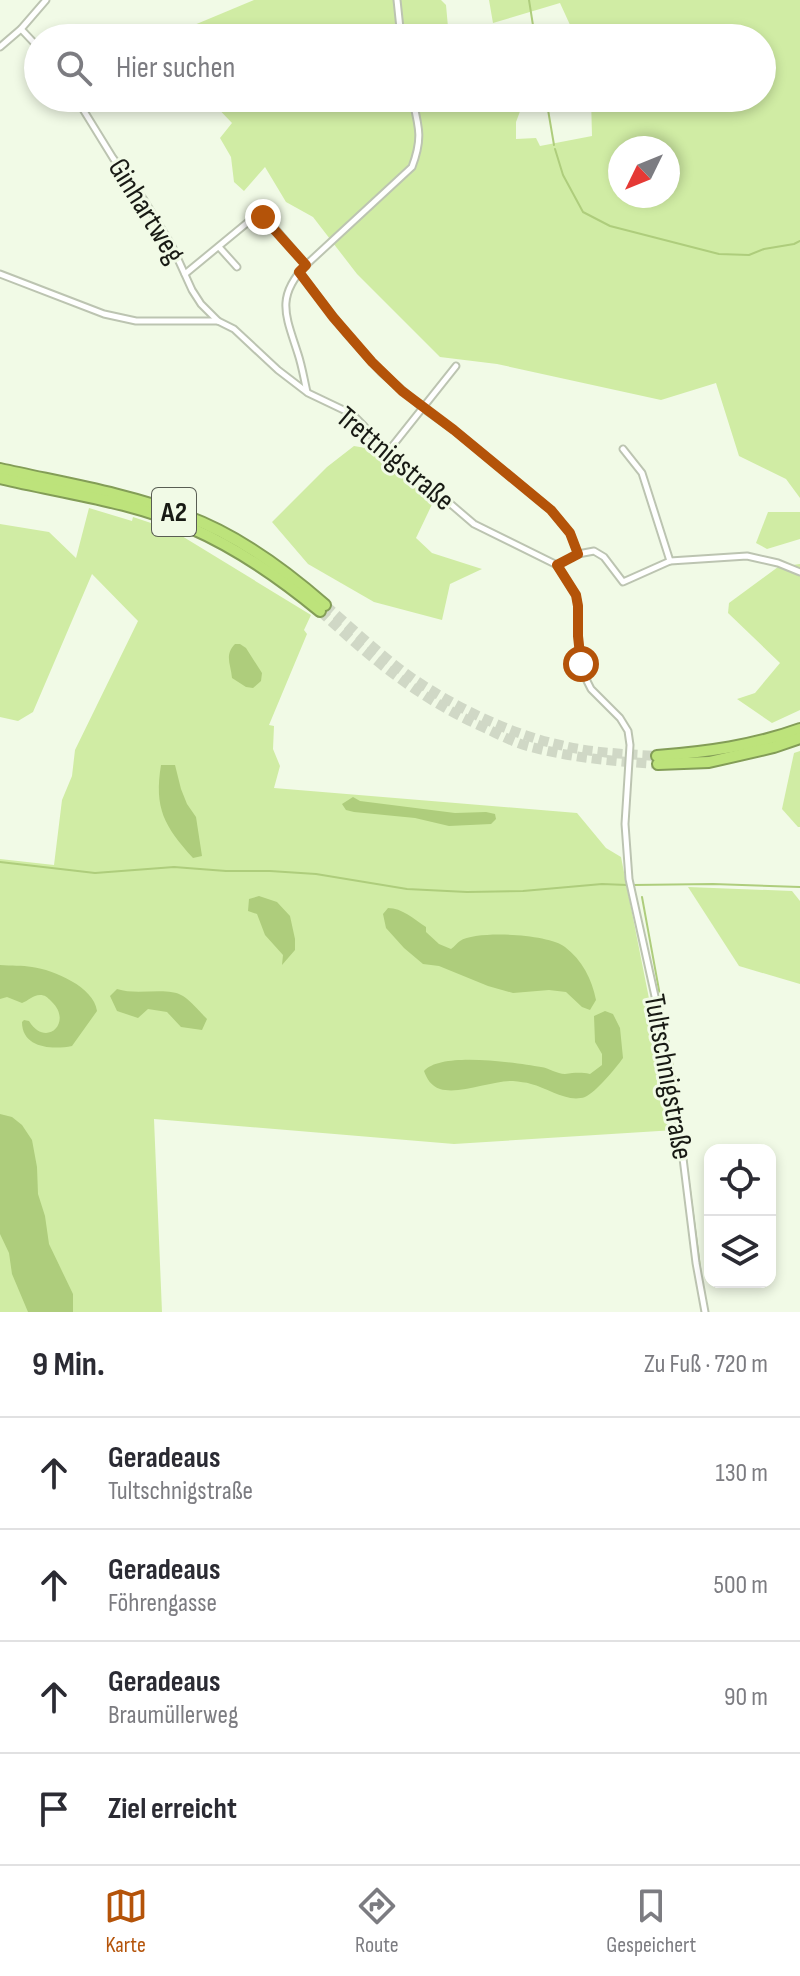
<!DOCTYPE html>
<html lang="de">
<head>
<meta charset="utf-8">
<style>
  :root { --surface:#fff; --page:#f2f2f3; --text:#2b2b33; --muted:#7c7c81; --line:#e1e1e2; --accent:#b45309 }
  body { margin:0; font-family:"Sofia Sans Condensed",sans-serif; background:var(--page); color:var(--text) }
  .controls { position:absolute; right:24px; bottom:24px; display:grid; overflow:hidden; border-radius:16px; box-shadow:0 4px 12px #0003 }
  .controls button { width:72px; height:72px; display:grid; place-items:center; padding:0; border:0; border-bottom:2px solid var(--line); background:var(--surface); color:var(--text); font:40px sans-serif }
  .compass { position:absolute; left:608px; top:136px; width:72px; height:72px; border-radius:50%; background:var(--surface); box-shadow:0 4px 12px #0003; rotate:227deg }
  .stop { position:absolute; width:24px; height:24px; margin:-18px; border:6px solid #b45309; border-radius:50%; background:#fff }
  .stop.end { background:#b45309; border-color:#fff; box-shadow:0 2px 8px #0008 }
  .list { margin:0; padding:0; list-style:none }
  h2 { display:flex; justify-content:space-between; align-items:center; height:104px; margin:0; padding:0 32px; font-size:34px }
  h2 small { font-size:26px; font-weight:400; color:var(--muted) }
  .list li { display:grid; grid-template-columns:52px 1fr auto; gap:24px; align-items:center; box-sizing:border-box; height:112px; padding:0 32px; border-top:2px solid var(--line) }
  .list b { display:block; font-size:30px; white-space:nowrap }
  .list p { margin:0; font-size:26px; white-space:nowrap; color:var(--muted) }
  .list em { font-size:26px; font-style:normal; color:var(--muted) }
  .icon { flex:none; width:44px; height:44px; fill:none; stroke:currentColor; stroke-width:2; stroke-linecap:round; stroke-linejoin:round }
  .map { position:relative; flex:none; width:800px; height:1312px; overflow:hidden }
  .search { position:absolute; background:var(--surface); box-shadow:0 4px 12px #0003; left:24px; right:24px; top:24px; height:88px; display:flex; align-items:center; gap:20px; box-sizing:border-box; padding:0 28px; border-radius:44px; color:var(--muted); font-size:30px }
  .sheet { height:552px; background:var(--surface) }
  nav { display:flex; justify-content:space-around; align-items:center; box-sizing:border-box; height:112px; border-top:2px solid var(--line); background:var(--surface); font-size:22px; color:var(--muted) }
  nav a { display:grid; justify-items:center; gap:4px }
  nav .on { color:var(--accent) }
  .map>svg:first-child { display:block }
  .green { fill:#d0eca4; fill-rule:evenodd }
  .water { fill:#aecd7c }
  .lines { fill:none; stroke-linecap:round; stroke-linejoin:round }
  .stream { stroke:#aecd7c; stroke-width:2 }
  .motorway-tunnel { stroke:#d0d8c6; stroke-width:10; stroke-dasharray:10 5; stroke-linecap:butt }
  .minor-casing { stroke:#bcc4b1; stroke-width:9 }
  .motorway-casing { stroke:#839d57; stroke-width:14 }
  .minor { stroke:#fff; stroke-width:5 }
  .motorway { stroke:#bde37b; stroke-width:10 }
  .route { stroke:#b45309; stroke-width:10 }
  .labels { text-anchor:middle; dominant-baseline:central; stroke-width:6; stroke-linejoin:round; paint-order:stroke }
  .shield { fill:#f1fae6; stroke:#595d53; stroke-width:2 }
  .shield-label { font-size:28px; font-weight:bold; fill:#181a14 }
  .street-label { font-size:30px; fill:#181a14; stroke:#f1fae6 }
</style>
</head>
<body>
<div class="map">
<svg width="800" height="1312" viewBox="0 0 800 1312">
  <rect width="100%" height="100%" fill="#f1fae6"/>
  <g class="green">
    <path d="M 254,0 L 441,0 L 446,5 L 449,38 L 163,38 Z"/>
    <path d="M 489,0 L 800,0 L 800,498 L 786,479 L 739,456 L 716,383 L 661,400 L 497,364 L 440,357 L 357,274 L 313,217 L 286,202 L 265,167 L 244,191 L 234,182 L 231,157 L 220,138 L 232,123 L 208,98 L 525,98 L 516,122 L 516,139 L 536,138 L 540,146 L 592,136 L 591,98 L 762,98 L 762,38 L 576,38 L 560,3 L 493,23 ZM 620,148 L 668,148 L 668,196 L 620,196 Z"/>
    <path d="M 354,446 L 377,450 L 399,472 L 436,496 L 416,538 L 432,553 L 482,569 L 450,584 L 442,620 L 374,602 L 308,564 L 272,522 L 327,467 Z"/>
    <path d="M 89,508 L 132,521 L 133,517 L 172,530 L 311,615 L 304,630 L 307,634 L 269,725 L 274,726 L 273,749 L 280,766 L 274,788 L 577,813 L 606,848 L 621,857 L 675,1130 L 454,1144 L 154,1119 L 162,1312 L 0,1312 L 0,859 L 54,865 L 62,800 L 72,776 L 75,750 L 138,621 L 92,574 L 33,712 L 18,721 L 0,717 L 0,524 L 49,532 L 76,558 Z"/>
    <path d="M 768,512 L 800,512 L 800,539 L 767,549 L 756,543 Z"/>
    <path d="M 800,564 L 800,710 L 772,723 L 737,699 L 755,693 L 780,663 L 728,613 L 729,603 L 778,567 Z"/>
    <path d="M 800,751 L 800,827 L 798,827 L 782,809 L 794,753 Z"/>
    <path d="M 688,887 L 792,891 L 800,901 L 800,984 L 739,966 Z"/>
  </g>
  <g class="water">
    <path d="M 235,644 L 240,644 L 246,648 L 262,673 L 261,681 L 253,688 L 246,687 L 232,678 C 231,665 224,655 235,644 Z"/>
    <path d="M 161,765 L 175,765 L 181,789 L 187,804 L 196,817 L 202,856 L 193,858 C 164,826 154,808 161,765 Z"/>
    <path d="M 353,797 L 360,801 L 455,813 L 486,812 L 495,814 L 496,819 L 491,824 L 449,826 L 415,818 L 354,812 L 346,810 L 342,804 Z"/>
    <path d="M 259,896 L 277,902 L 290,916 L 295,939 L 295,950 L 282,965 L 283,955 L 265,935 L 257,914 L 248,911 L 249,899 Z"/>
    <path d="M 388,908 C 402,908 414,919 426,927 L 426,932 L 439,944 L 451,949 C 454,947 457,943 460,941 C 477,930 549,934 565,947 C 582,960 592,979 596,1000 L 590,1010 L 582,1007 L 566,992 L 549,990 L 513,993 L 488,986 L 439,966 L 423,964 L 404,948 L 386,928 L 383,914 Z"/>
    <path d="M 0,965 C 11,966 22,965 32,967 C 54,970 94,987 97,1011 L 72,1046 C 52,1050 22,1048 22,1022 L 24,1020 L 29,1021 C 46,1049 74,1022 51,1001 C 47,997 45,995 40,995 C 33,995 28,1001 22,1003 L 7,997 L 0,999 Z"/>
    <path d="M 117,989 C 138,996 167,986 183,996 C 191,1001 200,1012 207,1019 L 202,1030 L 181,1027 L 167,1012 L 148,1009 L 138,1018 L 117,1011 L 110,996 Z"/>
    <path d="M 605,1011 L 613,1014 L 620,1028 L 623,1058 C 616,1068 595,1093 585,1097 C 567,1103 548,1088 531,1084 C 526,1082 519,1082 513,1081 C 493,1080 460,1095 440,1089 C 431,1086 427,1079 424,1071 C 442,1051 515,1063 541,1067 C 549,1068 557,1074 565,1074 C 574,1073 580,1072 590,1074 L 602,1065 L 602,1054 L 595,1042 L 594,1016 Z"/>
    <path d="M 0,1114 L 12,1117 L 22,1125 L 32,1140 L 37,1167 L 38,1194 L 45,1216 L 49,1244 L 73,1294 L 73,1312 L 28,1312 L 12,1274 L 9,1253 L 0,1234 Z"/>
  </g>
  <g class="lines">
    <g class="stream">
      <path d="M 529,0 L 535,38"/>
      <path d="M 546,98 L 554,145"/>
      <path d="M 555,149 L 563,175 L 583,212 L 610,226 L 719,254 L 749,255 L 764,249 L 794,244 L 800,241"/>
      <path d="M 0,862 L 95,873 L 174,867 L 226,871 L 270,871 L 316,874 L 407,889 L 467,892 L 523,891 L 602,884 L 627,885"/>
      <path d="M 633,885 L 713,884 L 800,887"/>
      <path d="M 642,897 L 676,1083 L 701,1275"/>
    </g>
    <g class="motorway-tunnel">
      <path d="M 325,605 C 354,630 383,658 415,680 C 457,708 510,734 560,745 C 592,753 625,754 657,756"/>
      <path d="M 320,611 C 373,660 418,698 485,728 C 498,734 511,741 524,745 C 570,758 611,761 658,764"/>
    </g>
    <g class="minor-casing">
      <g id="minor">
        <path d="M 397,0 L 401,38"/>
        <path d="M 21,29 L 38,47"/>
        <path d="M 0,47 L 21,29 L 46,0"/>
        <path d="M 76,98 L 113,158 L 144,200 L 172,246 L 192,290 L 201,304 L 218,321"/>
        <path d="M 219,247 L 237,267"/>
        <path d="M 299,272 L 346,333 L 381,372 L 423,408 L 454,430 L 551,510 L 570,533 L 578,554"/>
        <path d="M 0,274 L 104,314 L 136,321 L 218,321 L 234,329 L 278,370 L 308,393 L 352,414 L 364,426 L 386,454 L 398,466 L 446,500 L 474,524 L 557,565"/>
        <path d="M 185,274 L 253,218 L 259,216 L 266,218 L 306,265"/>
        <path d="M 307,392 C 304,379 302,366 298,354 C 286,316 275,297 306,265 L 412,167 C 423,138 419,127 412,98"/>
        <path d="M 623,449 L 642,473 L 670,561"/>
        <path d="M 386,454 L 456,366"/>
        <path d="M 557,565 L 576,595 L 578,606 L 578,636 L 581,664 L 583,673 L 591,689 L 620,718 L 628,731 L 630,745 L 625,824 L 629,879 L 662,1028 L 680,1134 L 696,1263 L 705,1312"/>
        <path d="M 557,565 L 578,554 L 594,551 L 604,557 L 623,582 L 670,561 L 747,556 L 778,563 L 800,572"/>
      </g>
    </g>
    <g class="motorway-casing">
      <g id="motorway">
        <path d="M 0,469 C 62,483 126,493 186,516 C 238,535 284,569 325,605"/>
        <path d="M 0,478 C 63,493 131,501 191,528 C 239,549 280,578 320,611"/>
        <path d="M 657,756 C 707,752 753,746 800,729"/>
        <path d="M 658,764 L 709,762 L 774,747 L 800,738"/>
      </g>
    </g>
    <use href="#minor" class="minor"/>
    <use href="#motorway" class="motorway"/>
  </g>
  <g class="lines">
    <path class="route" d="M 263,217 L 306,265 L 299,272 L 333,317 L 372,362 L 402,391 L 454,430 L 551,510 L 570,533 L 578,554 L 557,565 L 576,595 L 578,606 L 578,636 L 581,664"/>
  </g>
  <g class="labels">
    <rect class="shield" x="152" y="488" width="44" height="48" rx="6"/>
    <g class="shield-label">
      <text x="174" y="512">A2</text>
    </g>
    <g class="street-label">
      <text transform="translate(146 211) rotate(58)">Ginhartweg</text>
      <text transform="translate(395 459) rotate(40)">Trettnigstraße</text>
      <text transform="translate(668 1077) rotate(80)">Tultschnigstraße</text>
    </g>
  </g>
</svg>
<div class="controls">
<button><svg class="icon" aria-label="locate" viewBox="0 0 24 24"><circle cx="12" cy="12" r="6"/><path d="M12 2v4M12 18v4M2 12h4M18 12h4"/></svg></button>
<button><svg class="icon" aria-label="layers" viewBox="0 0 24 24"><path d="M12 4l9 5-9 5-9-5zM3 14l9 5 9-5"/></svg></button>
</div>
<svg class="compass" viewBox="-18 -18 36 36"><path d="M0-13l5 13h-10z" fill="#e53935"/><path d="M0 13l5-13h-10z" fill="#7c7c81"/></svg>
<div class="stop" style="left:581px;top:664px"></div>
<div class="stop end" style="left:263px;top:217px"></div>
<div class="search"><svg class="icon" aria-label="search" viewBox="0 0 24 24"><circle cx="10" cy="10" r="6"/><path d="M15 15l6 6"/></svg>Hier suchen</div>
</div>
<section class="sheet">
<h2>9 Min.<small>Zu Fuß · 720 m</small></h2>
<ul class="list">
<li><svg class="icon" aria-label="ahead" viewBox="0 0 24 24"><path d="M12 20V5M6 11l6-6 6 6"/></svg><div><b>Geradeaus</b><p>Tultschnigstraße</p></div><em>130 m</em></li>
<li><svg class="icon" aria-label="ahead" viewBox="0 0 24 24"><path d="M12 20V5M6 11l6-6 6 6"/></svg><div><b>Geradeaus</b><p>Föhrengasse</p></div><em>500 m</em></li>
<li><svg class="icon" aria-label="ahead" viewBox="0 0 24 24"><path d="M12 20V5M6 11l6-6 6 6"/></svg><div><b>Geradeaus</b><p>Braumüllerweg</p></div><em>90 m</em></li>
<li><svg class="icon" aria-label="arrive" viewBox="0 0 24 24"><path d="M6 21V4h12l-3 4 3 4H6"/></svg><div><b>Ziel erreicht</b></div></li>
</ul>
</section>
<nav>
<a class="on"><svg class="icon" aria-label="map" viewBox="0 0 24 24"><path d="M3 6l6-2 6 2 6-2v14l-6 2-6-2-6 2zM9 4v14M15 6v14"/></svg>Karte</a>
<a><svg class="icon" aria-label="directions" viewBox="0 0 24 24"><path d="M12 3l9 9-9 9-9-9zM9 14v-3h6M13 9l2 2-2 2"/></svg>Route</a>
<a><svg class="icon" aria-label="saved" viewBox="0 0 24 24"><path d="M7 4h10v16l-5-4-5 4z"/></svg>Gespeichert</a>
</nav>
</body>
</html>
